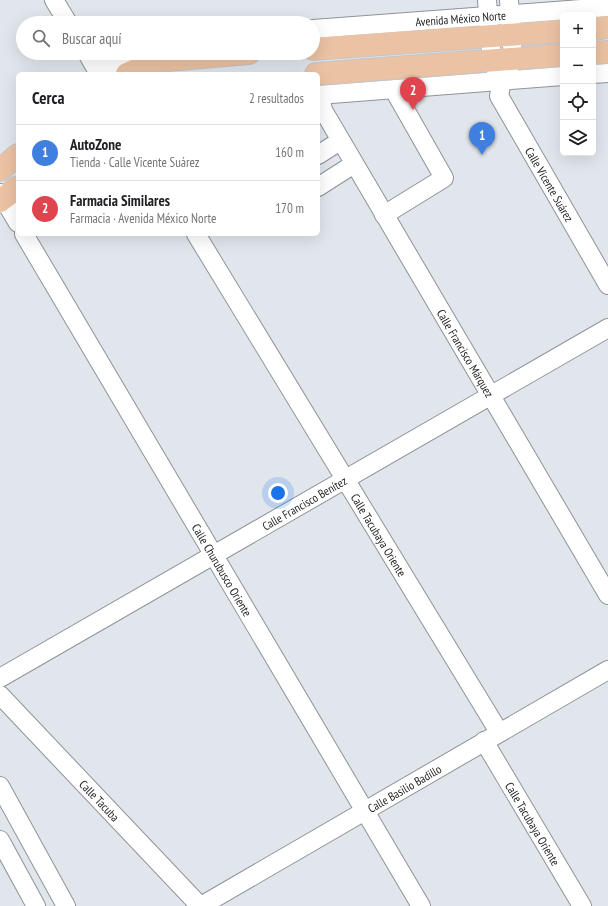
<!DOCTYPE html>
<html lang="es">
<head>
<meta charset="utf-8">
<style>
  :root { --surface:#fff; --page:#f2f2f2; --text:#202124; --muted:#757577; --line:#e0e0e0; --accent:#db2777 }
  body { margin:0; font-family:"PT Sans Narrow",sans-serif; background:var(--page); color:var(--text) }
  .controls { position:absolute; right:12px; top:12px; display:grid; overflow:hidden; border-radius:6px; box-shadow:0 4px 16px #0002 }
  .controls button { width:36px; height:36px; display:grid; place-items:center; padding:0; border:0; border-bottom:1px solid var(--line); background:var(--surface); color:var(--text); font:20px sans-serif }
  .you { position:absolute; left:278px; top:493px; width:14px; height:14px; margin:-10px; border:3px solid #fff; border-radius:50%; background:#1a73e8; box-shadow:0 0 0 6px #1a73e833 }
  .badge { display:grid; place-items:center; width:26px; height:26px; border-radius:50%; background:var(--accent); color:#fff; font-size:13px; font-weight:700 }
  .pin { position:absolute; translate:-50% -33px; filter:drop-shadow(0 1px 2px #0008) }
  .pin::after { content:''; position:absolute; top:21px; width:14px; height:12px; background:inherit; clip-path:polygon(0 0,100% 0,50% 100%) }
  .list { margin:0; padding:0; list-style:none }
  h2 { display:flex; justify-content:space-between; align-items:center; height:52px; margin:0; padding:0 16px; font-size:17px }
  h2 small { font-size:13px; font-weight:400; color:var(--muted) }
  .list li { display:grid; grid-template-columns:26px 1fr auto; gap:12px; align-items:center; box-sizing:border-box; height:56px; padding:0 16px; border-top:1px solid var(--line) }
  .list b { display:block; font-size:15px; white-space:nowrap }
  .list p { margin:0; font-size:13px; white-space:nowrap; color:var(--muted) }
  .list em { font-size:13px; font-style:normal; color:var(--muted) }
  .icon { flex:none; width:22px; height:22px; fill:none; stroke:currentColor; stroke-width:2; stroke-linecap:round; stroke-linejoin:round }
  .map { position:relative; flex:none; width:608px; height:906px; overflow:hidden }
  .search { position:absolute; background:var(--surface); box-shadow:0 4px 16px #0002; left:16px; top:16px; width:304px; height:44px; display:flex; align-items:center; gap:10px; box-sizing:border-box; padding:0 14px; border-radius:22px; color:var(--muted); font-size:15px }
  .panel { position:absolute; background:var(--surface); box-shadow:0 4px 16px #0002; left:16px; top:72px; width:304px; height:164px; border-radius:6px }
  .map>svg:first-child { display:block }
  .lines { fill:none; stroke-linecap:round; stroke-linejoin:round }
  .minor-casing { stroke:#8e939a; stroke-width:20 }
  .major-casing { stroke:#c4c5c6; stroke-width:24 }
  .minor { stroke:#fff; stroke-width:18 }
  .major { stroke:#ebc2a3; stroke-width:22 }
  .labels { text-anchor:middle; dominant-baseline:central; stroke-width:3.5; stroke-linejoin:round; paint-order:stroke }
  .street-label { font-size:12px; fill:#1e1f22; stroke:#e1e6ed }
</style>
</head>
<body>
<div class="map">
<svg width="608" height="906" viewBox="0 0 608 906">
  <rect width="100%" height="100%" fill="#e1e6ed"/>
  <g class="lines">
    <g class="minor-casing">
      <g id="minor">
        <path d="M 54,0 L 68,23"/>
        <path d="M 487,0 L 492,62 L 497,72"/>
        <path id="s1" d="M 509,0 L 513,60 L 502,81 L 499,96 L 608,285"/>
        <path id="s2" d="M 313,29 L 608,7"/>
        <path d="M 87,53 L 99,74"/>
        <path d="M 97,71 L 135,53"/>
        <path d="M 593,74 L 608,73"/>
        <path d="M 318,95 L 563,76"/>
        <path id="s3" d="M 320,95 L 323,110 L 608,595"/>
        <path d="M 318,155 L 340,141"/>
        <path d="M 318,187 L 354,164"/>
        <path d="M 0,193 L 18,223"/>
        <path d="M 384,215 L 444,178 L 394,90"/>
        <path id="s4" d="M 24,234 L 421,906"/>
        <path id="s5" d="M 196,234 L 499,732"/>
        <path id="s6" d="M 0,678 L 608,328"/>
        <path id="s7" d="M 0,695 L 200,906"/>
        <path id="s8" d="M 484,741 L 582,906"/>
        <path d="M 0,786 L 66,906"/>
        <path d="M 0,840 L 36,906"/>
        <path id="s9" d="M 201,906 L 608,670"/>
      </g>
    </g>
    <g class="major-casing">
      <g id="major">
        <path d="M 593,29 L 608,27"/>
        <path d="M 313,49 L 563,31"/>
        <path d="M 593,53 L 608,52"/>
        <path d="M 127,74 L 156,61 L 249,53"/>
        <path d="M 316,74 L 563,55"/>
        <path d="M 0,170 L 18,155"/>
        <path d="M 0,201 L 18,187"/>
      </g>
    </g>
    <use href="#minor" class="minor"/>
    <use href="#major" class="major"/>
  </g>
  <g class="labels">
    <g class="street-label">
      <text stroke="none"><textPath href="#s2" startOffset="148">Avenida México Norte</textPath></text>
      <text stroke="none"><textPath href="#s1" startOffset="201">Calle Vicente Suárez</textPath></text>
      <text stroke="none"><textPath href="#s3" startOffset="297">Calle Francisco Márquez</textPath></text>
      <text stroke="none"><textPath href="#s6" startOffset="351">Calle Francisco Benítez</textPath></text>
      <text stroke="none"><textPath href="#s5" startOffset="352">Calle Tacubaya Oriente</textPath></text>
      <text stroke="none"><textPath href="#s4" startOffset="390">Calle Churubusco Oriente</textPath></text>
      <text stroke="none"><textPath href="#s9" startOffset="235">Calle Basilio Badillo</textPath></text>
      <text stroke="none"><textPath href="#s7" startOffset="145">Calle Tacuba</textPath></text>
      <text stroke="none"><textPath href="#s8" startOffset="96">Calle Tacubaya Oriente</textPath></text>
    </g>
  </g>
</svg>
<div class="controls">
<button>+</button>
<button>−</button>
<button><svg class="icon" aria-label="locate" viewBox="0 0 24 24"><circle cx="12" cy="12" r="6"/><path d="M12 2v4M12 18v4M2 12h4M18 12h4"/></svg></button>
<button><svg class="icon" aria-label="layers" viewBox="0 0 24 24"><path d="M12 4l9 5-9 5-9-5zM3 14l9 5 9-5"/></svg></button>
</div>
<div class="you"></div>
<div class="pin badge" style="left:482px;top:155px;background:#3f7fe0">1</div>
<div class="pin badge" style="left:413px;top:110px;background:#e0444e">2</div>
<div class="search"><svg class="icon" aria-label="search" viewBox="0 0 24 24"><circle cx="10" cy="10" r="6"/><path d="M15 15l6 6"/></svg>Buscar aquí</div>
<section class="panel">
<h2>Cerca<small>2 resultados</small></h2>
<ul class="list">
<li><span class="badge" style="background:#3f7fe0">1</span><div><b>AutoZone</b><p>Tienda · Calle Vicente Suárez</p></div><em>160 m</em></li>
<li><span class="badge" style="background:#e0444e">2</span><div><b>Farmacia Similares</b><p>Farmacia · Avenida México Norte</p></div><em>170 m</em></li>
</ul>
</section>
</div>
</body>
</html>
